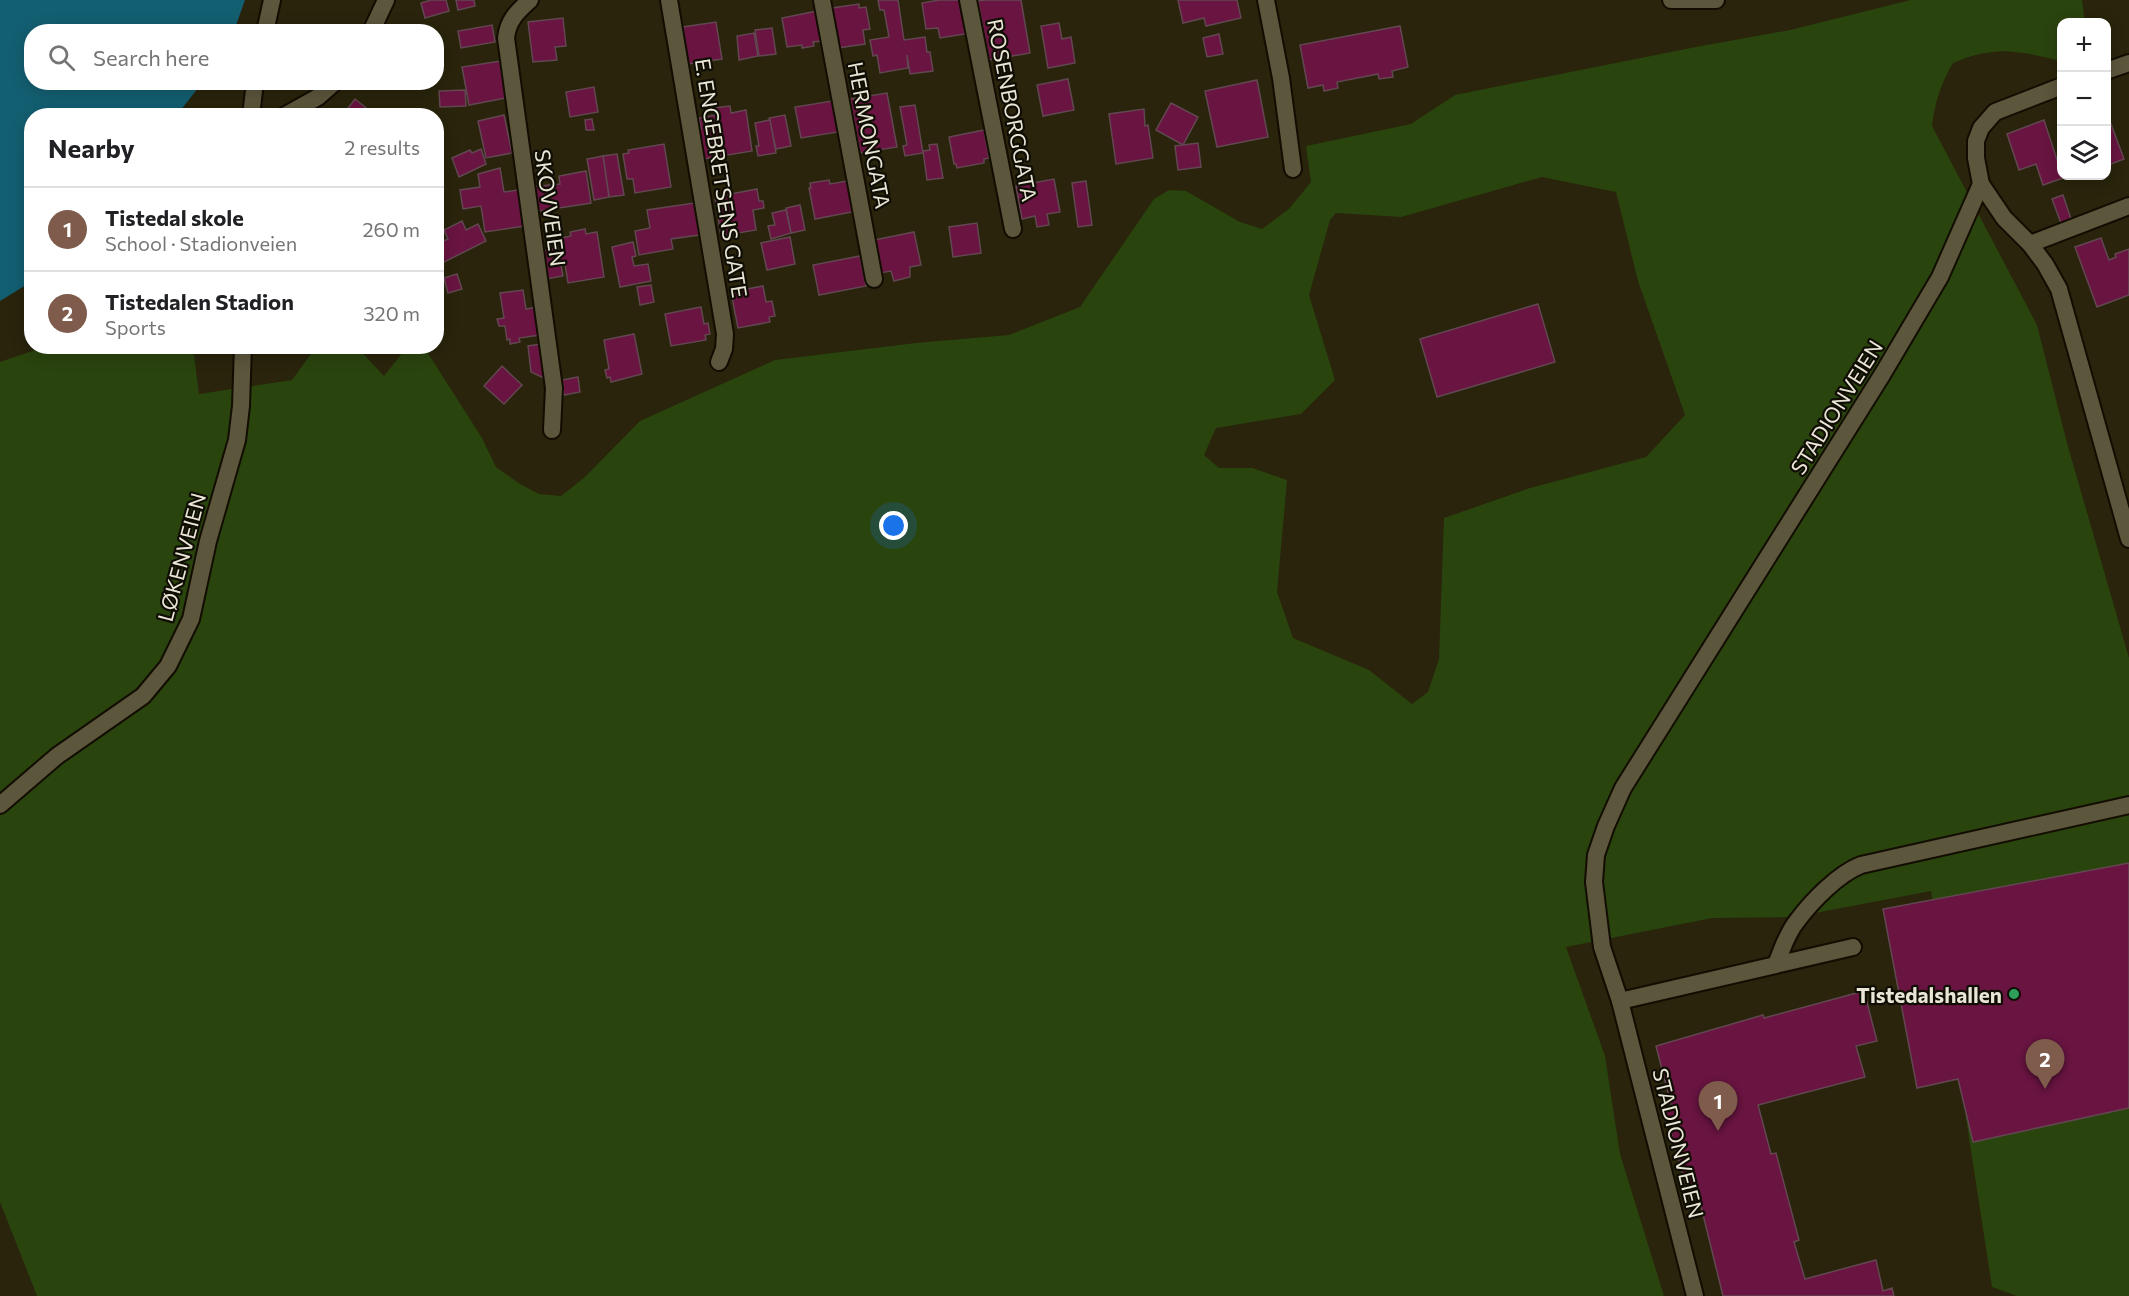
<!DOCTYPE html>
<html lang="en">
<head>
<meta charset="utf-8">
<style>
  :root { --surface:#fff; --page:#f6f6f6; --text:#202124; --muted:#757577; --line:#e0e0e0; --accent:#7e5b4b }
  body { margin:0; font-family:Commissioner,sans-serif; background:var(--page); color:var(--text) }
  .controls { position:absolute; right:18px; top:18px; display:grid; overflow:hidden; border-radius:12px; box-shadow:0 3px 15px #0003 }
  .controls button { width:54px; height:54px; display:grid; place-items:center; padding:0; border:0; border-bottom:2px solid var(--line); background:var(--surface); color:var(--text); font:30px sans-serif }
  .you { position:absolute; left:894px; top:526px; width:21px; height:21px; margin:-15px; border:4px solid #fff; border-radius:50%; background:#1a73e8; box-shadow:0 0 0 9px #1a73e833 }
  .badge { display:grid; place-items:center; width:39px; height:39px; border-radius:50%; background:var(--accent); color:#fff; font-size:20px; font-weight:700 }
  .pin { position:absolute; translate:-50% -50px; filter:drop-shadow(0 2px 3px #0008) }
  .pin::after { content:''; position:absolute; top:32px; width:21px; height:18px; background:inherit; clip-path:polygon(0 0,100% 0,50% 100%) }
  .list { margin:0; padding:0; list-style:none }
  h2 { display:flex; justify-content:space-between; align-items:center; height:78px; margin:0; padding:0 24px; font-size:26px }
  h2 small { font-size:20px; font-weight:400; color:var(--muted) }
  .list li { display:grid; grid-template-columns:39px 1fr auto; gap:18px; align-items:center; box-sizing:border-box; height:84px; padding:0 24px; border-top:2px solid var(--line) }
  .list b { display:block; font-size:22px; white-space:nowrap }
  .list p { margin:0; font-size:20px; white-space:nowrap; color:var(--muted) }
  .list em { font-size:20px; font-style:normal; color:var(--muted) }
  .icon { flex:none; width:33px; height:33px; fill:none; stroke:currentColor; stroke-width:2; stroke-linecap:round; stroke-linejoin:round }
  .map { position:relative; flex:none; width:2129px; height:1296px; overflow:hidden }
  .search { position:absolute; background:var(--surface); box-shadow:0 3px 15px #0003; left:24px; top:24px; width:420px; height:66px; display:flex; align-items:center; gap:15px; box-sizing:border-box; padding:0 21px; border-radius:24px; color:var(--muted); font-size:22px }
  .panel { position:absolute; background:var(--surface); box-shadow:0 3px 15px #0003; left:24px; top:108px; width:420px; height:246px; border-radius:24px }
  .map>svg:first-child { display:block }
  .green { fill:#2a440e; fill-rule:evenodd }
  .water { fill:#135f72 }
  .building { fill:#691441; stroke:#624751; stroke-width:1.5 }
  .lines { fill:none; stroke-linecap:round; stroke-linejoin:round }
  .minor-casing { stroke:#120d00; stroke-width:20 }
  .secondary-casing { stroke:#120d00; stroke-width:20 }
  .minor { stroke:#5c563c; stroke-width:16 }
  .secondary { stroke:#5c563c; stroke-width:16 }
  .leisure-dot { fill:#2e9e5b; stroke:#0f0d04; stroke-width:2 }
  .labels { text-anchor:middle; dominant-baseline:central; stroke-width:4.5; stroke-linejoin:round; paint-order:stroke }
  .street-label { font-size:21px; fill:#eae6d7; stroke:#0f0d04 }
  .poi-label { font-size:21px; font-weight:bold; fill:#eae6d7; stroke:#0f0d04; text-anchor:end }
</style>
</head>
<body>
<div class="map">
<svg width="2129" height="1296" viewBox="0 0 2129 1296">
  <rect width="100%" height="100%" fill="#29240b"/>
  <path class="green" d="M 1911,0 L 2082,0 L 2085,22 L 2062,22 L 2061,58 L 2056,60 C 2014,50 1994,46 1953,63 C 1941,83 1935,102 1932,126 L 2037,325 L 2067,443 L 2129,658 L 2129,1296 L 2017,1296 L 1992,1287 L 1931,891 L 1794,917 L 1712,918 L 1566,947 L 1605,1056 L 1620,1154 L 1664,1296 L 37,1296 L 0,1202 L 0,362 L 44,347 L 193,347 L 199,394 L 292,380 L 316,347 L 357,347 L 384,376 L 407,347 L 424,347 L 482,438 L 496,467 L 520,484 L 539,494 L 561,496 L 585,477 L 640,421 L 775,360 L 916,343 L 1009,335 L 1080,307 L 1154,199 L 1169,190 L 1186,191 L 1240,222 L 1262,229 L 1289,209 L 1311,182 L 1306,146 L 1411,124 L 1455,95 L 1701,46 L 1790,30 ZM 1542,177 L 1616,192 L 1638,281 L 1685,415 L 1646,457 L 1530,488 L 1444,518 L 1439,659 L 1428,692 L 1412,704 L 1369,670 L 1293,638 L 1277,592 L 1287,480 L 1252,468 L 1219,468 L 1204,455 L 1216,428 L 1301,414 L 1335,380 L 1309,295 L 1330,220 L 1336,213 L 1401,217 Z"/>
  <path class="water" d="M 0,0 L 245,0 L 234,31 L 32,32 L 32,82 L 202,83 L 180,111 L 180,115 L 32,116 L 31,282 L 0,301 Z"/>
  <g class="building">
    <path d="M 431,0 L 446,0 L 449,11 L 425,18 L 421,3 Z"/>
    <path d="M 456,0 L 474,0 L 475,6 L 458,10 Z"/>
    <path d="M 878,0 L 898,0 L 904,40 L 925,37 L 927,52 L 930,52 L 933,71 L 910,74 L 907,55 L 908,68 L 880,73 L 877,55 L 873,56 L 870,40 L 889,37 L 884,10 L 880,10 Z"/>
    <path d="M 939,0 L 960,0 L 965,34 L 940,38 L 938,28 L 926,29 L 922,3 Z"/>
    <path d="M 985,0 L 1021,0 L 1030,53 L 989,60 L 978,1 Z"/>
    <path d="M 1178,0 L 1237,0 L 1241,18 L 1206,26 L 1204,18 L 1183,23 Z"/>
    <path d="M 859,4 L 859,8 L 866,7 L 870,29 L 863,30 L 865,44 L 838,48 L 832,8 Z"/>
    <path d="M 817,11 L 822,41 L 813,42 L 814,46 L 802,48 L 802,45 L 787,47 L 782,18 Z"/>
    <path d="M 563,18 L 566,46 L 555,47 L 557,60 L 533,62 L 528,22 Z"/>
    <path d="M 716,22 L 722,59 L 688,64 L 683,27 Z"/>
    <path d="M 1059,23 L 1062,39 L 1071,37 L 1075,63 L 1048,68 L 1041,26 Z"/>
    <path d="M 492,25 L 495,42 L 461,48 L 458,31 Z"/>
    <path d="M 1400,26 L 1408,67 L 1392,71 L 1393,77 L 1379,79 L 1378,74 L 1337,82 L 1338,88 L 1324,91 L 1323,85 L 1308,88 L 1300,45 Z"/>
    <path d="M 772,28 L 776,54 L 759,56 L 755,30 Z"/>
    <path d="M 754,33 L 758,56 L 739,60 L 737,36 Z"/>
    <path d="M 1219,34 L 1223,54 L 1207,57 L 1203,38 Z"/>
    <path d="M 500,61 L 506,98 L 469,105 L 462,67 Z"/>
    <path d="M 1068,79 L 1074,110 L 1043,116 L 1037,85 Z"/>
    <path d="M 1257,80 L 1268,137 L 1217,147 L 1205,91 Z"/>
    <path d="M 594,87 L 598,112 L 570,117 L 566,92 Z"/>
    <path d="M 465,90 L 466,106 L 440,107 L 439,91 Z"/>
    <path d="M 887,93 L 897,147 L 860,153 L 850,99 Z"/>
    <path d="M 355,99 L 376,116 L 342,116 Z"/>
    <path d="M 832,101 L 838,132 L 801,138 L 795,107 Z"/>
    <path d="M 1171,103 L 1198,117 L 1183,145 L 1156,130 Z"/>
    <path d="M 915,105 L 923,153 L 905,156 L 903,146 L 907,145 L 900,107 Z"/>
    <path d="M 730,106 L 731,113 L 746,110 L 752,151 L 704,159 L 699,130 L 701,129 L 699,118 L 716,115 L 714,108 Z"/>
    <path d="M 1144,109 L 1145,126 L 1148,125 L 1153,158 L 1116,164 L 1109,114 Z"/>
    <path d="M 504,115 L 512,153 L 486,158 L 478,121 Z"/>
    <path d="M 785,115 L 791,146 L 776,149 L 769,118 Z"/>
    <path d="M 592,119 L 594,130 L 586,130 L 585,120 Z"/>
    <path d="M 770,120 L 776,153 L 758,156 L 756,146 L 759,146 L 755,123 Z"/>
    <path d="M 2044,120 L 2063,178 L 2043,185 L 2036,164 L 2019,170 L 2007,134 Z"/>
    <path d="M 2111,124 L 2124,159 L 2106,166 L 2106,126 Z"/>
    <path d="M 984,130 L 989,158 L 984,159 L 984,163 L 957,168 L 956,164 L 954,164 L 949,137 Z"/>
    <path d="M 1198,143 L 1201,167 L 1178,170 L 1175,146 Z"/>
    <path d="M 664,144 L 671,187 L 635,193 L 633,179 L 627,179 L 623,154 L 629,153 L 628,150 Z"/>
    <path d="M 937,144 L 943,178 L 927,180 L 923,151 L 930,150 L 929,145 Z"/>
    <path d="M 481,149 L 486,164 L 459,177 L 452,158 L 470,150 L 472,153 Z"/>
    <path d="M 617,154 L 624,195 L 609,197 L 603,156 Z"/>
    <path d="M 603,156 L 609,197 L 594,200 L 587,159 Z"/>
    <path d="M 500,168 L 504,192 L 518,190 L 525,226 L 485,232 L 481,206 L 463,209 L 460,190 L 480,187 L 478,174 Z"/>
    <path d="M 586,171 L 591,203 L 533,212 L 530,187 L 560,184 L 559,176 Z"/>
    <path d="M 1054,179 L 1060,212 L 1047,214 L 1049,225 L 1037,227 L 1035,216 L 1022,219 L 1016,186 Z"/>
    <path d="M 829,180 L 830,184 L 847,181 L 852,212 L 815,219 L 809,188 L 811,188 L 810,183 Z"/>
    <path d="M 1086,181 L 1092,225 L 1078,227 L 1072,183 Z"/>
    <path d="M 757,189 L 759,201 L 763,201 L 764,208 L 753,210 L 756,230 L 721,236 L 715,197 Z"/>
    <path d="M 2063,195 L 2071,219 L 2061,223 L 2052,199 Z"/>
    <path d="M 694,203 L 699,235 L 671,239 L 673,249 L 639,255 L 635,231 L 650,228 L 647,210 Z"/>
    <path d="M 800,205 L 805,230 L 791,233 L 786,208 Z"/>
    <path d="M 786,210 L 791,233 L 771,239 L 768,226 L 775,225 L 772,213 Z"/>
    <path d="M 462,221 L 466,230 L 478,224 L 486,241 L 436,266 L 436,244 L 448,239 L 444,230 Z"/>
    <path d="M 977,223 L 981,253 L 953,257 L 949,227 Z"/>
    <path d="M 585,229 L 586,234 L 597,232 L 604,277 L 568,283 L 565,264 L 561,265 L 563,276 L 546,279 L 541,251 L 558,248 L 560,254 L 563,253 L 561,238 L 571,236 L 570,232 Z"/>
    <path d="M 914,232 L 921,265 L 910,267 L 910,277 L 894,281 L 891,271 L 880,273 L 874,240 Z"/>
    <path d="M 790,237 L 795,264 L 767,270 L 761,243 Z"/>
    <path d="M 2101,238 L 2109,260 L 2116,257 L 2115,254 L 2129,249 L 2129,295 L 2097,307 L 2075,247 Z"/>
    <path d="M 633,242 L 636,256 L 632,257 L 634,266 L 648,264 L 651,281 L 620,287 L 612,247 Z"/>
    <path d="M 860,256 L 866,286 L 819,295 L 813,265 Z"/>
    <path d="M 457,274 L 462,289 L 448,293 L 444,278 Z"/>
    <path d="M 651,285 L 654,302 L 640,305 L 637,287 Z"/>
    <path d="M 763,286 L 766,302 L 772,301 L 775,316 L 769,317 L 770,322 L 738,328 L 731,292 Z"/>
    <path d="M 523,290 L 526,309 L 537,307 L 540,335 L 519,338 L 520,342 L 510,344 L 510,339 L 507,340 L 505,326 L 499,326 L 497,319 L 504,318 L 500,293 Z"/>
    <path d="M 1538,304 L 1555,362 L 1437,397 L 1420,339 Z"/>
    <path d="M 701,307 L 704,324 L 708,323 L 710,334 L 705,335 L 706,340 L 671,346 L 665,314 Z"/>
    <path d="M 634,334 L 642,374 L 611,382 L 610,377 L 607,378 L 605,370 L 609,369 L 604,340 Z"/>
    <path d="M 541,344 L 546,379 L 531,372 L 528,346 Z"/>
    <path d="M 502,366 L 522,385 L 504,404 L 484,386 Z"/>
    <path d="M 578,377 L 580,392 L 564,395 L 562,380 Z"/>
    <path d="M 2129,863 L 2129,1108 L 1973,1142 L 1958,1079 L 1917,1088 L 1883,909 Z"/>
    <path d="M 1864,991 L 1877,1041 L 1856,1046 L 1865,1077 L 1758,1105 L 1771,1154 L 1776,1153 L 1799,1240 L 1794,1242 L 1805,1279 L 1876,1260 L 1883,1291 L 1892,1288 L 1894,1296 L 1723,1296 L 1698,1194 L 1689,1197 L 1665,1110 L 1672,1108 L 1656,1046 L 1763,1015 L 1764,1018 Z"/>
  </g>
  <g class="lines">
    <g class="minor-casing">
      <g id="minor">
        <path d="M 530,0 C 517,12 508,20 506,38 L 554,388 L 552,430"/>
        <path d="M 669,0 L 725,334 L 724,349 L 719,362"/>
        <path d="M 822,0 L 874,279"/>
        <path d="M 968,0 L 1013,229"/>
        <path d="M 1266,0 L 1281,78 L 1293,169"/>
        <path d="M 265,32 L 272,0"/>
        <path d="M 371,32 L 386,0"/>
        <path d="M 2106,71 L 2129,63"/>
        <path d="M 2062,86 L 1995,112 L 1981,128 L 1976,141 L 1976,158 L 1981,184 L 2004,218 L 2030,244 L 2045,264 L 2059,289 L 2129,539"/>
        <path d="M 251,116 L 255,82"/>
        <path d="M 284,116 L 318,97 L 335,82"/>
        <path d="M 2030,244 L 2129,206"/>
        <path d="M 0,805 L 57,756 L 143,696 L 168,666 L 191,619 L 208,541 L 237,440 L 241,406 L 243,346"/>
        <path d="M 1776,964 C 1782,950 1787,933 1797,921 C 1812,901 1838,874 1861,865 L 2129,805"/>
        <path d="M 1620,1001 L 1853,947"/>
        <path d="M 1695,1296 L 1620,1001 L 1602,947 L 1594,882 L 1596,855 L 1606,826 L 1623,788 L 1882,375 L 1940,277 L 1981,184"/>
      </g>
    </g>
    <g class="secondary-casing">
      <path id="secondary" d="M 1671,0 L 1716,0"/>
    </g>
    <use href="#minor" class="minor"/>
    <use href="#secondary" class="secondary"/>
  </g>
  <circle class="leisure-dot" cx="2014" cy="994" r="6"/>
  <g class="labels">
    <g class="street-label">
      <text transform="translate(1013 110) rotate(79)">ROSENBORGGATA</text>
      <text transform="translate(870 135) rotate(79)">HERMONGATA</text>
      <text transform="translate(722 178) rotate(81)">E. ENGEBRETSENS GATE</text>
      <text transform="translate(551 208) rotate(82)">SKOVVEIEN</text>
      <text transform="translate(1836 407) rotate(-58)">STADIONVEIEN</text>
      <text transform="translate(181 557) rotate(-75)">LØKENVEIEN</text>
      <text transform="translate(1679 1143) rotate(76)">STADIONVEIEN</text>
    </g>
    <g class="poi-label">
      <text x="2002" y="994">Tistedalshallen</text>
    </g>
  </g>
</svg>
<div class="controls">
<button>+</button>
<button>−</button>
<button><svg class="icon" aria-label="layers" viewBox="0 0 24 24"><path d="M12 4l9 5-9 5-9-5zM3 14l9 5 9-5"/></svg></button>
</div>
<div class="you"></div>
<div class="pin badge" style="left:1718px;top:1131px">1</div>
<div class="pin badge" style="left:2045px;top:1089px">2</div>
<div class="search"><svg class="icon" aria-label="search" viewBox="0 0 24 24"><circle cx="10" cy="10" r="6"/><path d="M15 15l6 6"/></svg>Search here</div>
<section class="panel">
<h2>Nearby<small>2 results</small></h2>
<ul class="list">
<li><span class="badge">1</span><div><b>Tistedal skole</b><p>School · Stadionveien</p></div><em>260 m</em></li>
<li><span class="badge">2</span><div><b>Tistedalen Stadion</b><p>Sports</p></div><em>320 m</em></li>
</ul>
</section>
</div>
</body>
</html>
